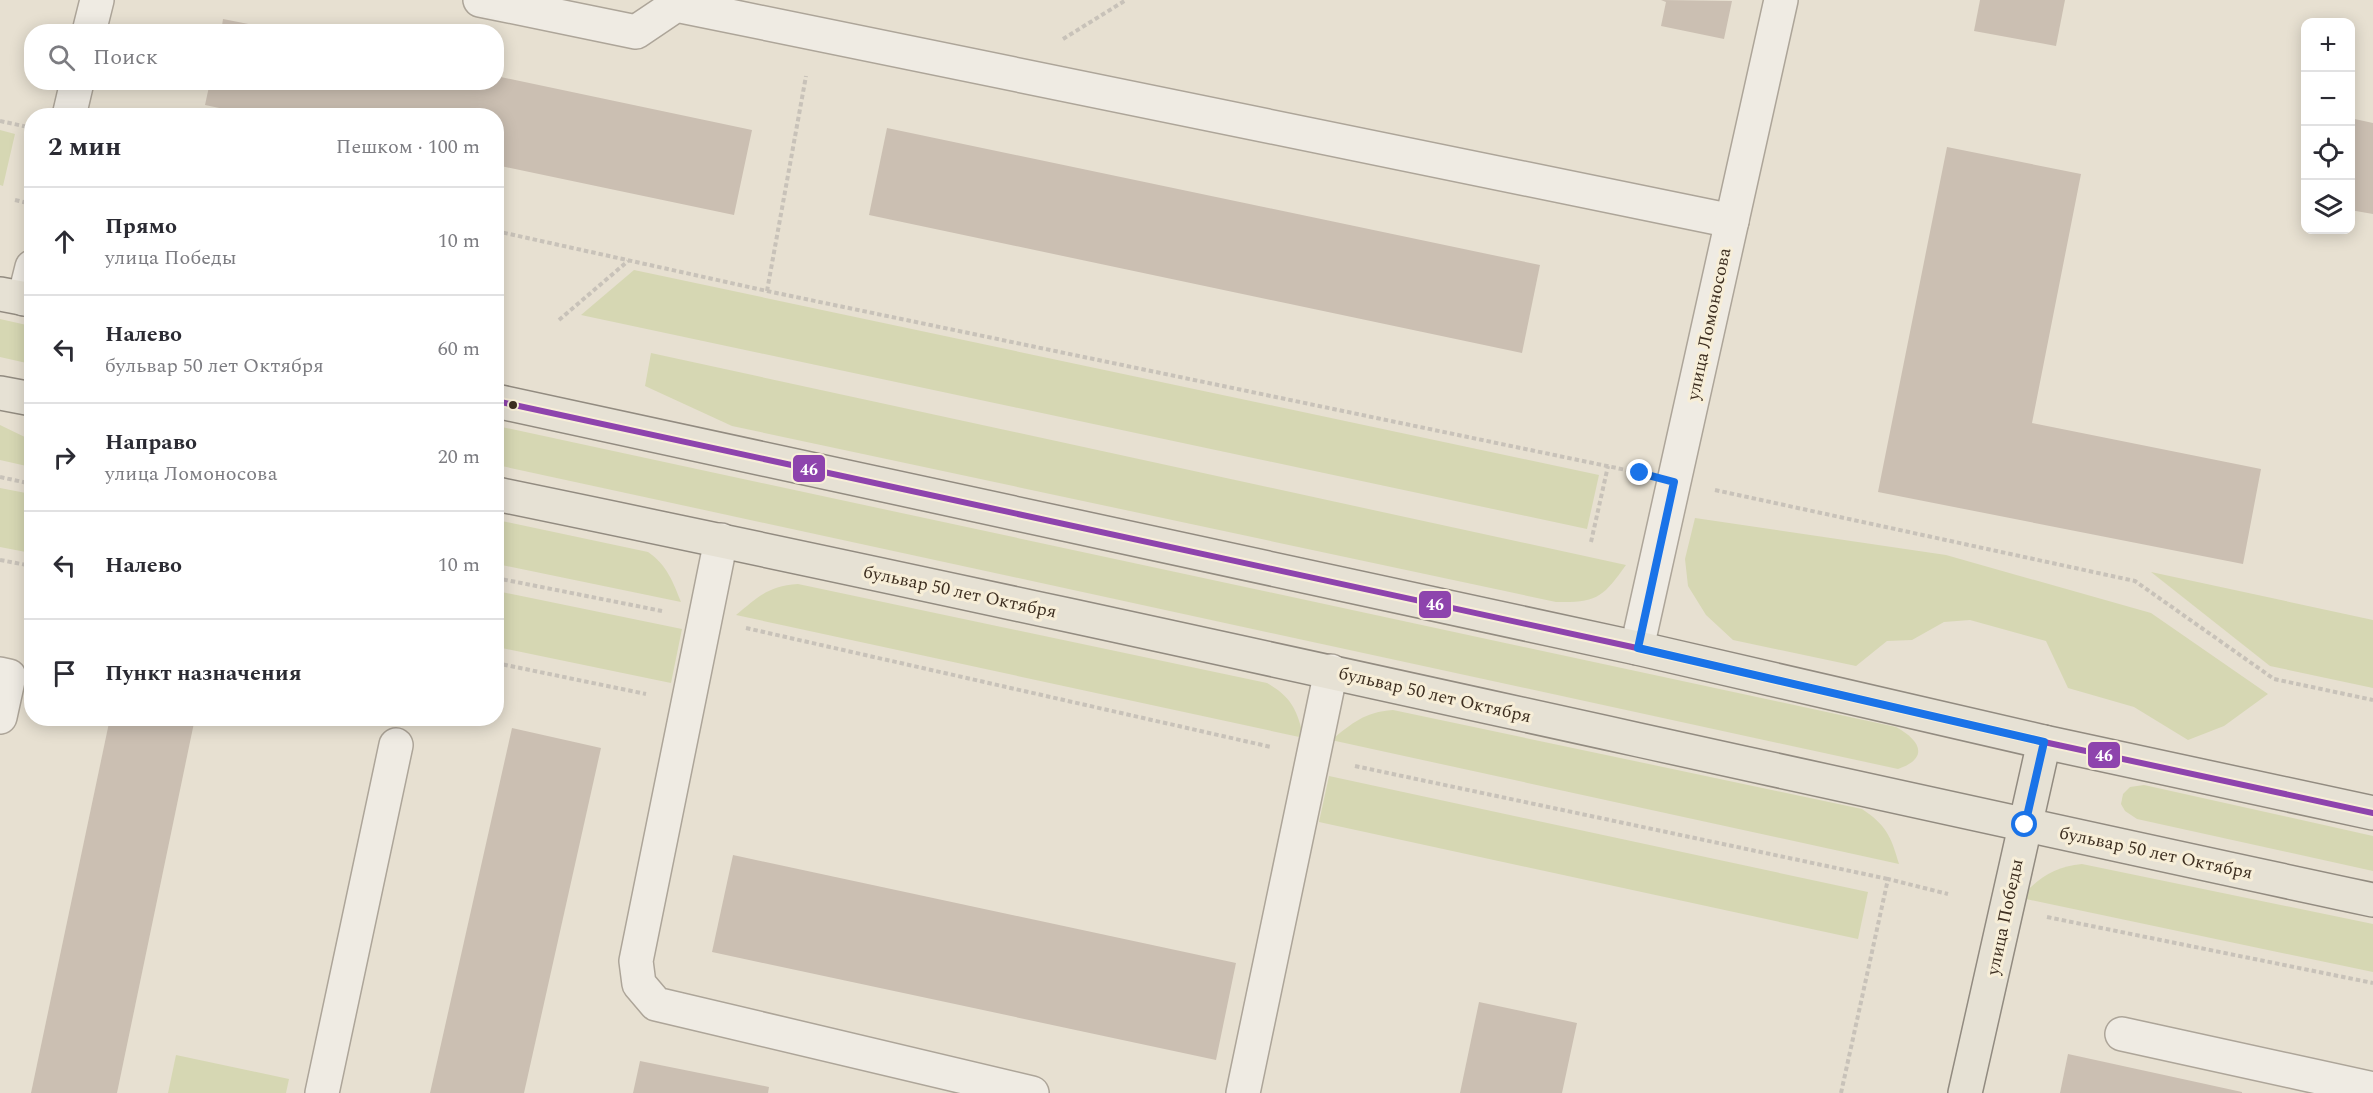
<!DOCTYPE html>
<html lang="ru">
<head>
<meta charset="utf-8">
<style>
  :root { --surface:#fff; --page:#f7f7f7; --text:#2b2b33; --muted:#7c7c81; --line:#e1e1e2 }
  body { margin:0; font-family:Spectral,serif; background:var(--page); color:var(--text) }
  .controls { position:absolute; right:18px; top:18px; display:grid; overflow:hidden; border-radius:12px; box-shadow:0 3px 15px #0003 }
  .controls button { width:54px; height:54px; display:grid; place-items:center; padding:0; border:0; border-bottom:2px solid var(--line); background:var(--surface); color:var(--text); font:30px sans-serif }
  .stop { position:absolute; width:18px; height:18px; margin:-14px; border:4px solid #1a73e8; border-radius:50%; background:#fff }
  .stop.end { background:#1a73e8; border-color:#fff; box-shadow:0 2px 6px #0008 }
  .list { margin:0; padding:0; list-style:none }
  h2 { display:flex; justify-content:space-between; align-items:center; height:78px; margin:0; padding:0 24px; font-size:26px }
  h2 small { font-size:20px; font-weight:400; color:var(--muted) }
  .list li { display:grid; grid-template-columns:39px 1fr auto; gap:18px; align-items:center; box-sizing:border-box; height:108px; padding:0 24px; border-top:2px solid var(--line) }
  .list b { display:block; font-size:22px; white-space:nowrap }
  .list p { margin:0; font-size:20px; white-space:nowrap; color:var(--muted) }
  .list em { font-size:20px; font-style:normal; color:var(--muted) }
  .icon { flex:none; width:33px; height:33px; fill:none; stroke:currentColor; stroke-width:2; stroke-linecap:round; stroke-linejoin:round }
  .map { position:relative; flex:none; width:2373px; height:1093px; overflow:hidden }
  .search { position:absolute; background:var(--surface); box-shadow:0 3px 15px #0003; left:24px; top:24px; width:480px; height:66px; display:flex; align-items:center; gap:15px; box-sizing:border-box; padding:0 21px; border-radius:24px; color:var(--muted); font-size:22px }
  .panel { position:absolute; background:var(--surface); box-shadow:0 3px 15px #0003; left:24px; top:108px; width:480px; height:618px; border-radius:24px }
  .map>svg:first-child { display:block }
  .green { fill:#d6d7b3 }
  .building { fill:#cbbfb2 }
  .lines { fill:none; stroke-linecap:round; stroke-linejoin:round }
  .minor-casing { stroke:#ada599; stroke-width:36 }
  .major-casing { stroke:#928b80; stroke-width:36 }
  .path { stroke:#c8c2b9; stroke-width:4; stroke-dasharray:4.5 3; stroke-linecap:butt }
  .minor { stroke:#efebe3; stroke-width:33 }
  .major { stroke:#e6e1d4; stroke-width:33 }
  .bus-1-casing { stroke:#f7eed8; stroke-width:10 }
  .bus-1 { stroke:#8e44ad; stroke-width:6 }
  .route { stroke:#1a73e8; stroke-width:8 }
  .bus-dot { fill:#3d2e20; stroke:#f7eed8; stroke-width:2 }
  .labels { text-anchor:middle; dominant-baseline:central; stroke-width:6; stroke-linejoin:round; paint-order:stroke }
  .street-label { font-size:18px; fill:#3d2e20; stroke:#f7eed8 }
  .line-badge { stroke:#f7eed8; stroke-width:2 }
  .badge-label { font-size:16px; text-anchor:middle; font-weight:bold; fill:#fff }
</style>
</head>
<body>
<div class="map">
<svg width="2373" height="1093" viewBox="0 0 2373 1093">
  <rect width="100%" height="100%" fill="#e7e0d1"/>
  <g class="green">
    <path d="M 0,130 L 15,134 L 3,186 L 0,185 Z"/>
    <path d="M 634,270 L 1599,475 L 1587,529 L 581,315 Z"/>
    <path d="M 0,319 L 31,326 L 31,364 L 0,357 Z"/>
    <path d="M 651,353 L 1626,565 C 1603,597 1597,603 1556,602 L 732,426 L 645,386 Z"/>
    <path d="M 0,425 L 31,440 L 31,467 L 0,460 Z"/>
    <path d="M 497,426 L 1896,727 C 1920,740 1930,758 1898,769 L 497,465 Z"/>
    <path d="M 0,488 L 31,494 L 31,553 L 0,547 Z"/>
    <path d="M 1695,518 L 1946,555 L 2151,613 L 2268,694 L 2224,726 L 2188,740 L 2134,707 L 2068,688 L 2046,641 L 1970,620 L 1944,622 L 1912,640 L 1887,641 L 1856,666 L 1733,640 L 1706,615 L 1688,586 L 1685,559 Z"/>
    <path d="M 497,520 L 648,552 C 667,565 673,582 681,602 L 497,564 Z"/>
    <path d="M 2151,572 L 2373,620 L 2373,688 L 2270,666 Z"/>
    <path d="M 798,584 L 1267,683 C 1293,698 1297,711 1304,738 L 736,615 C 758,597 768,586 798,584 Z"/>
    <path d="M 497,591 L 682,629 L 671,683 L 497,647 Z"/>
    <path d="M 1393,710 L 1862,809 C 1886,825 1891,836 1899,864 L 1331,740 C 1353,723 1364,712 1393,710 Z"/>
    <path d="M 1329,776 L 1868,892 L 1858,939 L 1319,822 Z"/>
    <path d="M 2144,785 L 2373,836 L 2373,871 L 2137,819 L 2125,811 L 2121,804 L 2123,794 L 2130,787 Z"/>
    <path d="M 2082,864 L 2373,924 L 2373,972 L 2021,898 C 2038,877 2055,867 2082,864 Z"/>
    <path d="M 176,1055 L 289,1079 L 286,1093 L 168,1093 Z"/>
  </g>
  <g class="building">
    <path d="M 1661,0 L 1732,1 L 1724,39 L 1661,26 L 1666,2 Z"/>
    <path d="M 1980,0 L 2065,0 L 2056,46 L 1974,31 Z"/>
    <path d="M 223,19 L 278,30 L 278,32 L 221,32 Z"/>
    <path d="M 496,76 L 752,130 L 734,215 L 496,165 L 496,116 L 257,116 L 205,105 L 210,82 L 496,82 Z"/>
    <path d="M 2350,118 L 2373,123 L 2373,214 L 2350,210 Z"/>
    <path d="M 887,128 L 1540,265 L 1522,353 L 869,215 Z"/>
    <path d="M 1947,147 L 2081,174 L 2032,423 L 2261,469 L 2243,564 L 1878,492 Z"/>
    <path d="M 110,718 L 195,718 L 117,1093 L 31,1093 Z"/>
    <path d="M 512,728 L 601,748 L 524,1093 L 430,1093 Z"/>
    <path d="M 733,855 L 1236,963 L 1216,1060 L 712,952 Z"/>
    <path d="M 1479,1002 L 1577,1023 L 1562,1093 L 1460,1093 Z"/>
    <path d="M 2068,1054 L 2242,1092 L 2242,1093 L 2060,1093 Z"/>
    <path d="M 640,1061 L 769,1087 L 768,1093 L 633,1093 Z"/>
  </g>
  <g class="lines">
    <g class="minor-casing">
      <g id="minor">
        <path d="M 480,0 L 636,32 L 676,5 L 1732,221"/>
        <path d="M 89,32 L 97,0"/>
        <path d="M 69,116 L 77,82"/>
        <path d="M 24,299 L 32,267"/>
        <path d="M 721,540 L 636,961 L 639,984 L 656,1004 L 1032,1093"/>
        <path d="M 1637,648 L 1781,0"/>
        <path d="M 0,674 L 9,676 L 0,717"/>
        <path d="M 2122,1034 L 2373,1089"/>
        <path d="M 322,1093 L 396,745"/>
        <path d="M 1243,1093 L 1331,671"/>
      </g>
    </g>
    <g class="major-casing">
      <g id="major">
        <path d="M 0,294 L 32,300"/>
        <path d="M 0,393 L 32,399"/>
        <path d="M 496,401 L 1637,648 L 2044,742 L 2373,813"/>
        <path d="M 496,494 C 1123,623 1747,766 2373,900"/>
        <path d="M 1965,1093 L 2044,742"/>
      </g>
    </g>
    <g class="path">
      <path d="M 1063,39 L 1126,0"/>
      <path d="M 0,121 L 28,127"/>
      <path d="M 15,200 L 32,204"/>
      <path d="M 496,231 L 767,291 L 1631,471"/>
      <path d="M 767,291 L 806,76"/>
      <path d="M 559,320 L 628,261"/>
      <path d="M 0,477 L 32,484"/>
      <path d="M 1715,490 L 2135,581 L 2274,679 L 2373,700"/>
      <path d="M 1591,542 L 1608,466"/>
      <path d="M 0,560 L 32,566"/>
      <path d="M 496,578 L 662,611"/>
      <path d="M 746,628 L 1271,747"/>
      <path d="M 496,663 L 646,694"/>
      <path d="M 1355,766 L 1888,879"/>
      <path d="M 2047,917 L 2373,983"/>
      <path d="M 1841,1093 L 1888,879 L 1948,894"/>
    </g>
    <use href="#minor" class="minor"/>
    <use href="#major" class="major"/>
    <g class="bus-1-casing">
      <path id="bus-1" d="M 496,401 L 1637,648 L 2044,742 L 2373,813"/>
    </g>
    <use href="#bus-1" class="bus-1"/>
  </g>
  <g class="lines">
    <path class="route" d="M 1640,473 L 1674,482 L 1638,648 L 2044,742 L 2025,825"/>
  </g>
  <circle class="bus-dot" cx="513" cy="405" r="5"/>
  <g class="labels">
    <g class="street-label">
      <text transform="translate(1709 324) rotate(-78)">улица Ломоносова</text>
      <text transform="translate(960 592) rotate(12)">бульвар 50 лет Октября</text>
      <text transform="translate(1435 695) rotate(13)">бульвар 50 лет Октября</text>
      <text transform="translate(2156 853) rotate(12)">бульвар 50 лет Октября</text>
      <text transform="translate(2005 917) rotate(-78)">улица Победы</text>
    </g>
  </g>
  <g class="line-badge">
    <rect x="792" y="454" width="34" height="29" rx="6" fill="#8e44ad"/>
    <rect x="1418" y="590" width="34" height="29" rx="6" fill="#8e44ad"/>
    <rect x="2087" y="741" width="34" height="28" rx="6" fill="#8e44ad"/>
  </g>
  <g class="badge-label">
    <text x="809" y="475">46</text>
    <text x="1435" y="610">46</text>
    <text x="2104" y="761">46</text>
  </g>
</svg>
<div class="controls">
<button>+</button>
<button>−</button>
<button><svg class="icon" aria-label="locate" viewBox="0 0 24 24"><circle cx="12" cy="12" r="6"/><path d="M12 2v4M12 18v4M2 12h4M18 12h4"/></svg></button>
<button><svg class="icon" aria-label="layers" viewBox="0 0 24 24"><path d="M12 4l9 5-9 5-9-5zM3 14l9 5 9-5"/></svg></button>
</div>
<div class="stop" style="left:2025px;top:825px"></div>
<div class="stop end" style="left:1640px;top:473px"></div>
<div class="search"><svg class="icon" aria-label="search" viewBox="0 0 24 24"><circle cx="10" cy="10" r="6"/><path d="M15 15l6 6"/></svg>Поиск</div>
<section class="panel">
<h2>2 мин<small>Пешком · 100 m</small></h2>
<ul class="list">
<li><svg class="icon" aria-label="ahead" viewBox="0 0 24 24"><path d="M12 20V5M6 11l6-6 6 6"/></svg><div><b>Прямо</b><p>улица Победы</p></div><em>10 m</em></li>
<li><svg class="icon" aria-label="left" viewBox="0 0 24 24"><path d="M17 20v-9H6M10 6l-5 5 5 5"/></svg><div><b>Налево</b><p>бульвар 50 лет Октября</p></div><em>60 m</em></li>
<li><svg class="icon" aria-label="right" viewBox="0 0 24 24"><path d="M7 20v-9h11M14 6l5 5-5 5"/></svg><div><b>Направо</b><p>улица Ломоносова</p></div><em>20 m</em></li>
<li><svg class="icon" aria-label="left" viewBox="0 0 24 24"><path d="M17 20v-9H6M10 6l-5 5 5 5"/></svg><div><b>Налево</b></div><em>10 m</em></li>
<li><svg class="icon" aria-label="arrive" viewBox="0 0 24 24"><path d="M6 21V4h12l-3 4 3 4H6"/></svg><div><b>Пункт назначения</b></div></li>
</ul>
</section>
</div>
</body>
</html>
